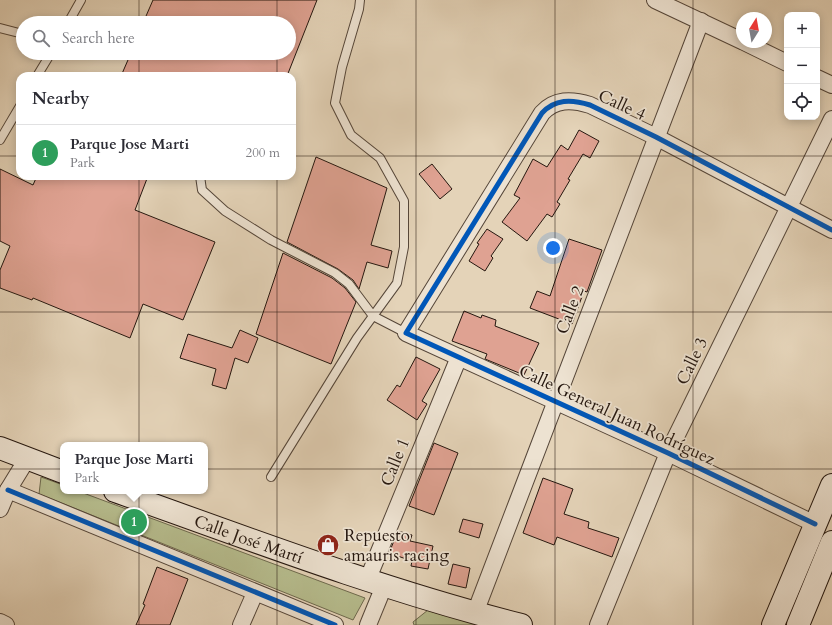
<!DOCTYPE html>
<html lang="en">
<head>
<meta charset="utf-8">
<style>
  :root { --surface:#fff; --page:#f2f2f3; --text:#2b2b33; --muted:#7c7c81; --line:#e1e1e2; --accent:#1a73e8 }
  body { margin:0; font-family:Cardo,serif; background:var(--page); color:var(--text) }
  .controls { position:absolute; right:12px; top:12px; display:grid; overflow:hidden; border-radius:8px; box-shadow:0 2px 10px #0003 }
  .controls button { width:36px; height:36px; display:grid; place-items:center; padding:0; border:0; border-bottom:1px solid var(--line); background:var(--surface); color:var(--text); font:20px sans-serif }
  .compass { position:absolute; left:736px; top:12px; width:36px; height:36px; border-radius:50%; background:var(--surface); box-shadow:0 2px 10px #0003; rotate:11deg }
  .you { position:absolute; left:553px; top:248px; width:14px; height:14px; margin:-10px; border:3px solid #fff; border-radius:50%; background:#1a73e8; box-shadow:0 0 0 6px #1a73e833 }
  .badge { display:grid; place-items:center; width:26px; height:26px; border-radius:50%; background:var(--accent); color:#fff; font-size:13px; font-weight:700 }
  .pin { position:absolute; translate:-50% -50%; border:2px solid #fff; box-shadow:0 1px 4px #0006 }
  .popup { position:absolute; left:60px; top:442px; width:148px; height:52px; box-sizing:border-box; display:grid; place-content:center; border-radius:8px; background:var(--surface); filter:drop-shadow(0 1px 3px #0005); font-size:13px; white-space:nowrap; color:var(--muted) }
  .popup b { font-size:15px; color:var(--text) }
  .popup::after { content:''; position:absolute; left:50%; top:100%; margin-left:-8px; border:8px solid transparent; border-top-color:var(--surface) }
  .list { margin:0; padding:0; list-style:none }
  h2 { display:flex; justify-content:space-between; align-items:center; height:52px; margin:0; padding:0 16px; font-size:17px }
  h2 small { font-size:13px; font-weight:400; color:var(--muted) }
  .list li { display:grid; grid-template-columns:26px 1fr auto; gap:12px; align-items:center; box-sizing:border-box; height:56px; padding:0 16px; border-top:1px solid var(--line) }
  .list b { display:block; font-size:15px; white-space:nowrap }
  .list p { margin:0; font-size:13px; white-space:nowrap; color:var(--muted) }
  .list em { font-size:13px; font-style:normal; color:var(--muted) }
  .icon { flex:none; width:22px; height:22px; fill:none; stroke:currentColor; stroke-width:2; stroke-linecap:round; stroke-linejoin:round }
  .map { position:relative; flex:none; width:832px; height:625px; overflow:hidden }
  .search { position:absolute; background:var(--surface); box-shadow:0 2px 10px #0003; left:16px; top:16px; width:280px; height:44px; display:flex; align-items:center; gap:10px; box-sizing:border-box; padding:0 14px; border-radius:22px; color:var(--muted); font-size:15px }
  .panel { position:absolute; background:var(--surface); box-shadow:0 2px 10px #0003; left:16px; top:72px; width:280px; height:108px; border-radius:12px }
  .map>svg:first-child { display:block }
  .green { fill:#b6bc8d; stroke:#6e6a4e }
  .building { fill:#dfa292; stroke:#25170f }
  .lines { fill:none; stroke-linecap:round; stroke-linejoin:round }
  .service-casing { stroke:#554639; stroke-width:10 }
  .minor-casing { stroke:#554639; stroke-width:18 }
  .secondary-casing { stroke:#25170f; stroke-width:24 }
  .service { stroke:#ede2d1; stroke-width:8 }
  .minor { stroke:#ede2d1; stroke-width:16 }
  .secondary { stroke:#ede2d1; stroke-width:22 }
  .cycleway-casing { stroke:#ede2d1; stroke-width:8 }
  .cycleway { stroke:#0057b8; stroke-width:5 }
  .grid { fill:none; stroke:#25170f; stroke-width:1; stroke-opacity:0.55 }
  .labels { text-anchor:middle; dominant-baseline:central; stroke-width:3.5; stroke-linejoin:round; paint-order:stroke }
  .street-label { font-size:17px; fill:#25170f; stroke:#ede2d1 }
  .poi-label { font-size:17px; fill:#25170f; stroke:#ede2d1; text-anchor:start }
</style>
</head>
<body>
<div class="map">
<svg width="832" height="625" viewBox="0 0 832 625">
  <rect width="100%" height="100%" fill="#e4d3b8"/>
  <filter id="stains"><feTurbulence type="fractalNoise" baseFrequency=".005" numOctaves="4"/><feColorMatrix values="0 0 0 0 .2 0 0 0 0 .09 0 0 0 0 .02 0 0 0 .5 -.17"/></filter>
  <radialGradient id="worn" r=".72"><stop offset=".6" stop-color="#630" stop-opacity="0"/><stop offset="1" stop-color="#630" stop-opacity=".3"/></radialGradient>
  <g class="green">
    <path d="M 41,477 L 63,485 L 63,491 L 78,491 L 365,598 L 353,620 L 39,494 Z"/>
    <path d="M 428,610 L 481,625 L 414,625 L 413,622 Z"/>
  </g>
  <g class="building">
    <path d="M 153,0 L 317,0 L 287,76 L 121,76 L 131,53 L 289,53 L 289,23 L 143,23 Z"/>
    <path d="M 579,130 L 599,141 L 590,158 L 583,154 L 568,179 L 570,180 L 557,202 L 560,204 L 552,217 L 547,214 L 527,241 L 502,222 L 520,198 L 514,195 L 533,159 L 547,167 L 561,145 L 568,150 Z"/>
    <path d="M 316,157 L 387,188 L 371,245 L 392,251 L 388,268 L 367,262 L 359,289 L 353,280 L 338,269 L 287,242 Z"/>
    <path d="M 432,164 L 452,189 L 440,199 L 419,174 Z"/>
    <path d="M 0,169 L 33,185 L 37,176 L 148,176 L 135,210 L 215,242 L 183,320 L 143,304 L 130,338 L 33,298 L 32,300 L 0,288 L 0,270 L 10,246 L 0,241 Z"/>
    <path d="M 487,229 L 503,239 L 491,256 L 493,258 L 485,271 L 469,261 L 479,244 L 477,243 Z"/>
    <path d="M 569,239 L 602,250 L 587,292 L 584,291 L 572,324 L 530,308 L 537,291 L 550,296 Z"/>
    <path d="M 283,253 L 332,278 L 345,288 L 356,302 L 331,364 L 256,334 Z"/>
    <path d="M 464,311 L 481,318 L 482,315 L 496,320 L 495,326 L 539,343 L 524,375 L 485,359 L 487,354 L 452,341 Z"/>
    <path d="M 240,330 L 258,338 L 248,363 L 235,358 L 226,389 L 212,385 L 216,369 L 180,358 L 188,334 L 232,348 Z"/>
    <path d="M 416,357 L 440,369 L 422,401 L 427,404 L 417,420 L 387,400 L 397,385 L 400,387 Z"/>
    <path d="M 434,443 L 458,453 L 434,515 L 409,506 Z"/>
    <path d="M 543,478 L 573,489 L 564,514 L 589,522 L 588,528 L 619,538 L 612,557 L 557,537 L 554,545 L 523,533 Z"/>
    <path d="M 463,519 L 483,524 L 479,538 L 459,532 Z"/>
    <path d="M 398,531 L 412,535 L 410,541 L 433,546 L 428,569 L 411,566 L 412,561 L 389,553 Z"/>
    <path d="M 453,564 L 470,568 L 466,588 L 448,584 Z"/>
    <path d="M 157,567 L 188,579 L 170,625 L 136,625 L 145,605 L 143,604 Z"/>
  </g>
  <g class="lines">
    <g class="service-casing">
      <g id="service">
        <path d="M 68,23 L 81,0"/>
        <path d="M 0,28 L 23,34"/>
        <path d="M 37,76 L 51,53"/>
        <path d="M 0,140 L 20,106"/>
        <path d="M 200,176 L 202,190 L 225,211 L 271,240 L 335,273 L 349,284 L 373,316 L 406,333"/>
        <path d="M 271,477 L 357,338 L 397,283 L 404,247 L 404,201 L 380,158 L 351,135 L 335,103 L 342,67 L 359,9 L 360,0"/>
      </g>
    </g>
    <g class="minor-casing">
      <g id="minor">
        <path d="M 655,0 L 742,41"/>
        <path d="M 744,42 L 787,63"/>
        <path d="M 817,78 L 832,85"/>
        <path d="M 8,490 L 335,625"/>
        <path d="M 0,509 L 8,490 L 27,459"/>
        <path d="M 815,524 L 668,453 L 406,333 L 542,113 C 555,99 571,99 590,105 L 656,137 L 832,230"/>
        <path d="M 367,581 L 459,357"/>
        <path d="M 475,613 L 701,21"/>
        <path d="M 0,622 L 6,625"/>
        <path d="M 241,625 L 255,593"/>
        <path d="M 368,625 L 384,586"/>
        <path d="M 598,625 L 668,453 L 832,119"/>
      </g>
    </g>
    <g class="secondary-casing">
      <g id="secondary">
        <path d="M 0,448 L 63,472"/>
        <path id="s1" d="M 115,491 C 249,539 383,590 521,625"/>
        <path d="M 773,625 L 832,485"/>
        <path d="M 798,625 L 832,542"/>
      </g>
    </g>
    <use href="#service" class="service"/>
    <use href="#minor" class="minor"/>
    <use href="#secondary" class="secondary"/>
    <g class="cycleway-casing">
      <g id="cycleway">
        <path d="M 8,490 L 335,625"/>
        <path d="M 815,524 L 668,453 L 406,333 L 542,113 C 555,99 571,99 590,105 L 656,137 L 832,230"/>
      </g>
    </g>
    <use href="#cycleway" class="cycleway"/>
  </g>
  <path class="grid" d="M 139,0 L 139,23M 277,0 L 277,23M 416,0 L 416,625M 555,0 L 555,625M 693,0 L 693,625M 139,53 L 139,76M 277,53 L 277,76M 0,156 L 20,156M 292,156 L 832,156M 139,176 L 139,625M 277,176 L 277,625M 0,312 L 832,312M 0,469 L 832,469"/>
  <defs>
    <g id="shop-disc" transform="scale(1.15)"><circle r="9.5" fill="#8f2418" stroke="#ede2d1"/><path d="M-5-2.5h2.3a2.7 3.5 0 0 1 5.4 0H5L5.5 6h-11ZM-1.5-2.5h3a1.5 2.3 0 0 0-3 0Z" fill="#fff"/></g>
  </defs>
  <g fill-rule="evenodd">
    <use href="#shop-disc" x="328" y="545"/>
  </g>
  <g class="labels">
    <g class="street-label">
      <text transform="translate(622 105) rotate(25)">Calle 4</text>
      <text transform="translate(570 310) rotate(-69)">Calle 2</text>
      <text transform="translate(692 361) rotate(-64)">Calle 3</text>
      <text transform="translate(617 415) rotate(25)">Calle General Juan Rodríguez</text>
      <text transform="translate(395 462) rotate(-68)">Calle 1</text>
      <text stroke="none"><textPath href="#s1" startOffset="142">Calle José Martí</textPath></text>
    </g>
    <g class="poi-label">
      <text x="344" y="535">Repuesto<tspan x="344" dy="20">amauris racing</tspan></text>
    </g>
  </g>
  <rect width="100%" height="100%" filter="url(#stains)"/>
  <rect width="100%" height="100%" fill="url(#worn)"/>
</svg>
<div class="controls">
<button>+</button>
<button>−</button>
<button><svg class="icon" aria-label="locate" viewBox="0 0 24 24"><circle cx="12" cy="12" r="6"/><path d="M12 2v4M12 18v4M2 12h4M18 12h4"/></svg></button>
</div>
<svg class="compass" viewBox="-18 -18 36 36"><path d="M0-13l5 13h-10z" fill="#e53935"/><path d="M0 13l5-13h-10z" fill="#7c7c81"/></svg>
<div class="you"></div>
<div class="pin badge" style="left:134px;top:522px;background:#2e9e5b">1</div>
<div class="popup"><b>Parque Jose Marti</b>Park</div>
<div class="search"><svg class="icon" aria-label="search" viewBox="0 0 24 24"><circle cx="10" cy="10" r="6"/><path d="M15 15l6 6"/></svg>Search here</div>
<section class="panel">
<h2>Nearby<small></small></h2>
<ul class="list">
<li><span class="badge" style="background:#2e9e5b">1</span><div><b>Parque Jose Marti</b><p>Park</p></div><em>200 m</em></li>
</ul>
</section>
</div>
</body>
</html>
